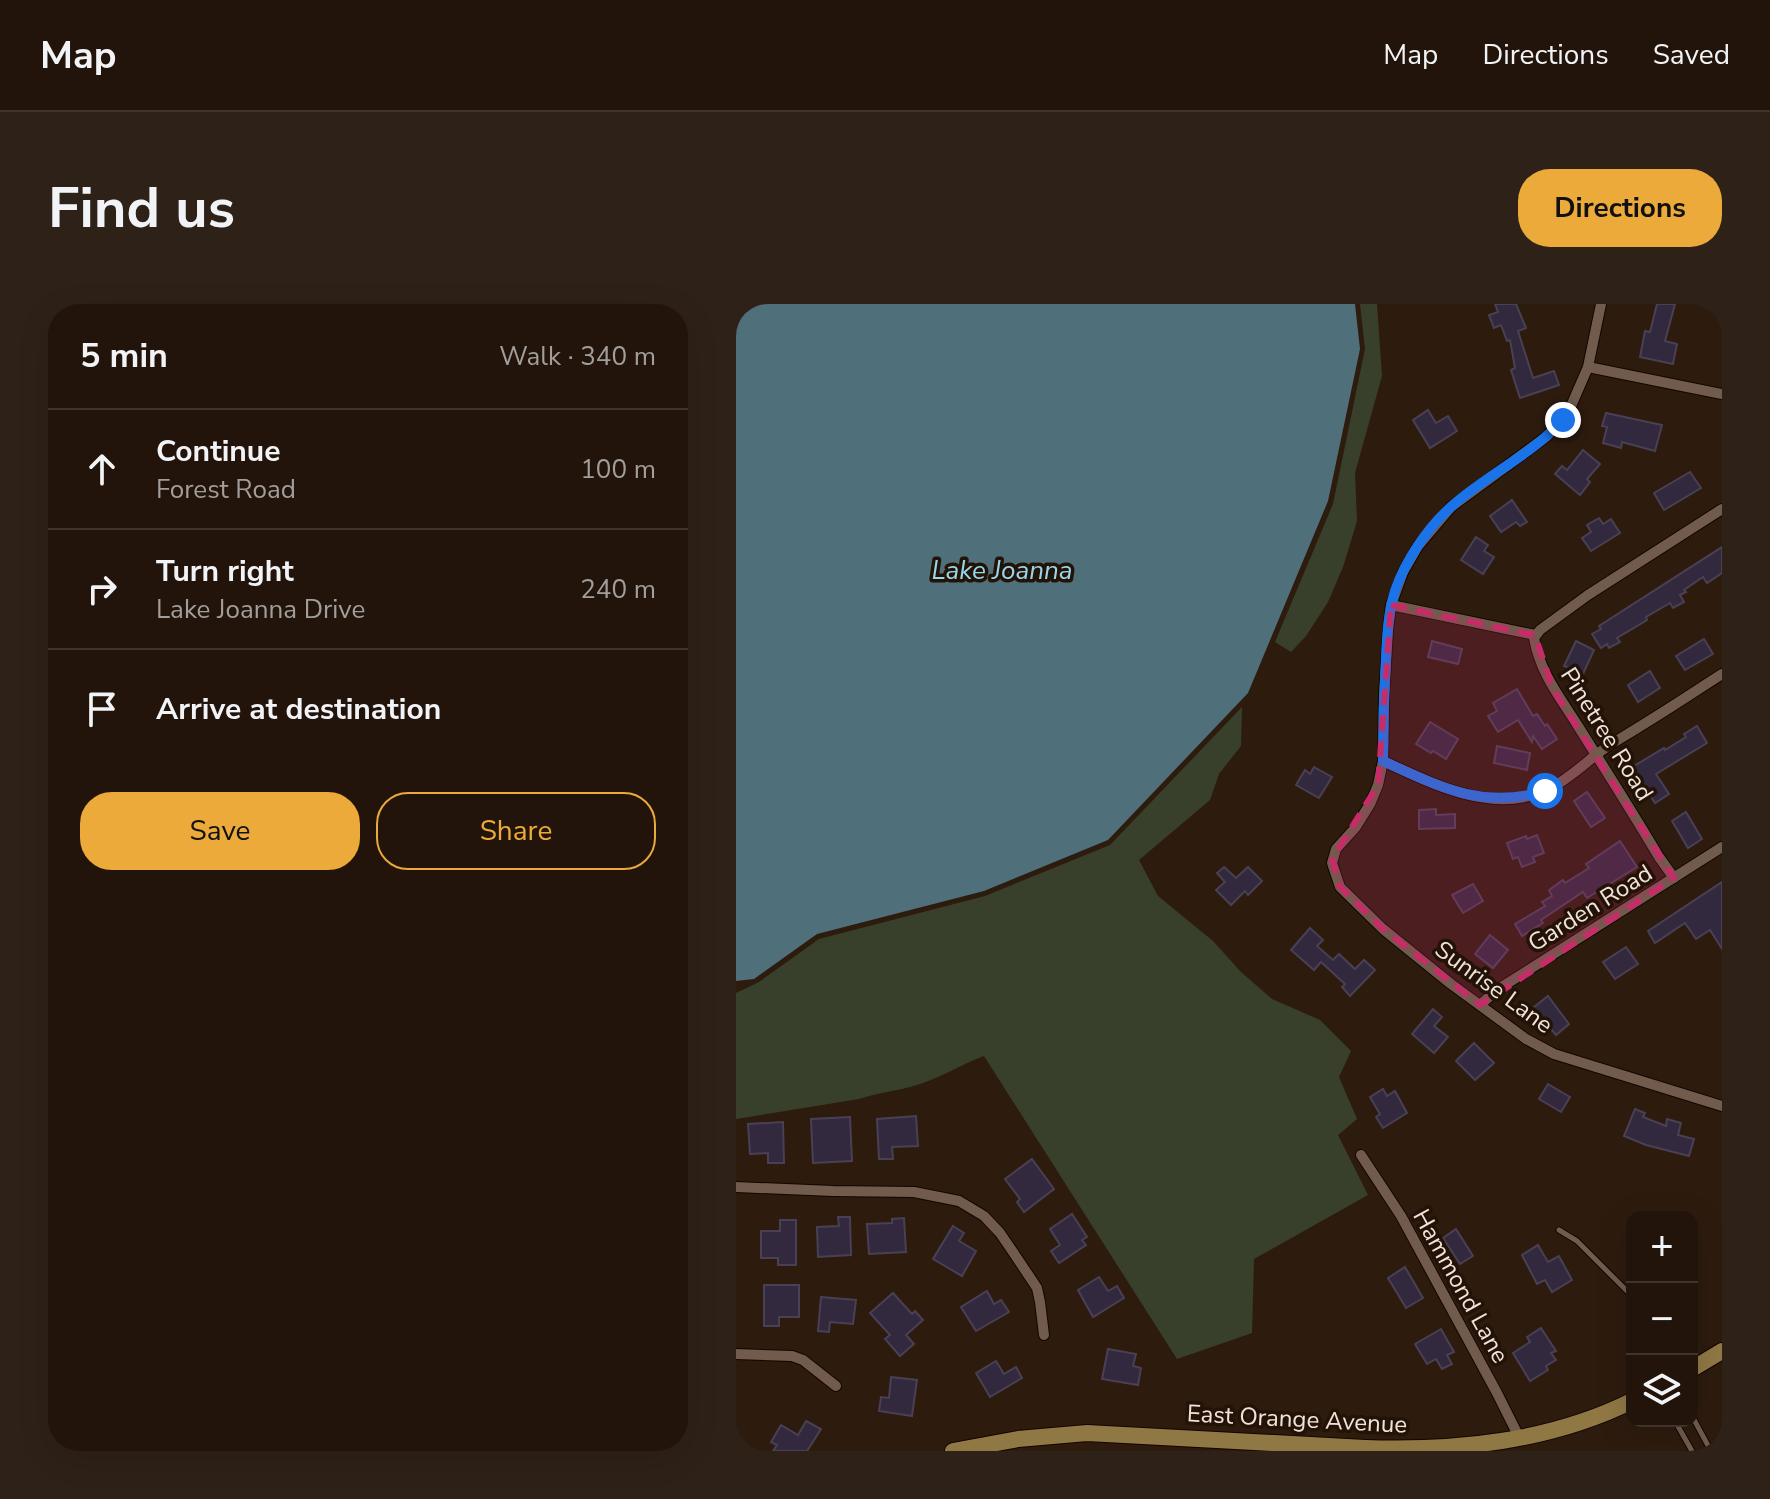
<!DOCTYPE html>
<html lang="en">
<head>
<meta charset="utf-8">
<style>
  :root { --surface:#22140a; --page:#2e2118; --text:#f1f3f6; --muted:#a29e9c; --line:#3f332b; --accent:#ebaa39 }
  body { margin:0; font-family:"Nunito Sans",sans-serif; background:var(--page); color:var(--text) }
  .controls { position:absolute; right:24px; bottom:24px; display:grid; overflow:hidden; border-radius:16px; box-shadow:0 8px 32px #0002 }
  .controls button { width:72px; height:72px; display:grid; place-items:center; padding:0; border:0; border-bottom:2px solid var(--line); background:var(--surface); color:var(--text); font:40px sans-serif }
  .stop { position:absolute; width:24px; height:24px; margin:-18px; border:6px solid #1a73e8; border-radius:50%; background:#fff }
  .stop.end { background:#1a73e8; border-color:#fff; box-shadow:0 2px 8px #0008 }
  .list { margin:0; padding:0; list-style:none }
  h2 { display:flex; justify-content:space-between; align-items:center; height:104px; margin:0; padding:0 32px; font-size:34px }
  h2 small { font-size:26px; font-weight:400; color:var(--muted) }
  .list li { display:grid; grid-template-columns:52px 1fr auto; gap:24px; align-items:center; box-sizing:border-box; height:120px; padding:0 32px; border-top:2px solid var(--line) }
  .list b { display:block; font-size:30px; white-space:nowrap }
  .list p { margin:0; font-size:26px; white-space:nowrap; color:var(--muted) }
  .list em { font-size:26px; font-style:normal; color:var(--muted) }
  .actions { display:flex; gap:16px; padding:24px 32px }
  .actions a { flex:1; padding:18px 0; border:2px solid var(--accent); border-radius:32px; text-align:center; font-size:28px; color:var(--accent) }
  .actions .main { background:var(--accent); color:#111 }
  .icon { flex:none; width:44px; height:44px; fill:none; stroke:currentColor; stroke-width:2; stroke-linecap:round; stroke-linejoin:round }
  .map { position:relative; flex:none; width:986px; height:1147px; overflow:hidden; border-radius:32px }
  header { display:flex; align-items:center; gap:48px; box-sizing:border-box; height:112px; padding:0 40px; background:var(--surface); border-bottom:2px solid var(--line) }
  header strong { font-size:38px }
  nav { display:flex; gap:44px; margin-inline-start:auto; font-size:28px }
  .intro { display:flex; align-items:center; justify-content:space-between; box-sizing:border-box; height:192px; padding:0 48px }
  h1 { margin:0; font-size:56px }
  .button { padding:20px 36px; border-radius:32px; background:var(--accent); color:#111; font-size:28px; font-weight:700 }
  main { display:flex; gap:48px; padding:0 48px }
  aside { flex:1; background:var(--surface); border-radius:32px; box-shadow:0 8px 32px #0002 }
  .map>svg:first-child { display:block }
  .green { fill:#38402b }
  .water { fill:#4f707a }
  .building { fill:#33293f; stroke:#494054; stroke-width:2 }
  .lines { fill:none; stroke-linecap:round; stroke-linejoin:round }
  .lane-casing { stroke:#140500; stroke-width:7 }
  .street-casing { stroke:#140500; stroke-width:12 }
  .primary-casing { stroke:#140500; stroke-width:18 }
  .lane { stroke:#705b4d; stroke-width:5 }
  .street { stroke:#705b4d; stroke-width:10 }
  .primary { stroke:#907845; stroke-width:16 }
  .route { stroke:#1a73e8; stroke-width:10 }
  .marked { fill:#c72c68; fill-opacity:0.2; stroke:#c72c68; stroke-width:6; stroke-dasharray:16 10; stroke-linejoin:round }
  .labels { text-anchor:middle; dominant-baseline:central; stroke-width:7; stroke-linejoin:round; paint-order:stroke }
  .street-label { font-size:24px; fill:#f0e3db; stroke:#231206 }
  .water-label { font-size:26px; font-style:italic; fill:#96d7eb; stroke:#231206 }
</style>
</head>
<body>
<header>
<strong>Map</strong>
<nav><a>Map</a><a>Directions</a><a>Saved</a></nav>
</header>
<div class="intro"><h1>Find us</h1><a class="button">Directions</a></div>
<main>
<aside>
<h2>5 min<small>Walk · 340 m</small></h2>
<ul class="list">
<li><svg class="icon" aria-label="ahead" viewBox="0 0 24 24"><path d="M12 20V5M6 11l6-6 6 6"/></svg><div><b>Continue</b><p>Forest Road</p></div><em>100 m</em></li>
<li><svg class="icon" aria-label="right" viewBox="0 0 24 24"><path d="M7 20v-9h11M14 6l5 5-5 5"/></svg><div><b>Turn right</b><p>Lake Joanna Drive</p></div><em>240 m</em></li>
<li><svg class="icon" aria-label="arrive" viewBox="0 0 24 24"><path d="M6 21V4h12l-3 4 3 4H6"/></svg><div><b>Arrive at destination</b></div></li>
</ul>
<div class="actions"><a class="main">Save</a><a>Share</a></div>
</aside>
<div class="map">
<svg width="986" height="1147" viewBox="0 0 986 1147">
  <rect width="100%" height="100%" fill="#2d1b0e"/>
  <g class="green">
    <path d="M 624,0 L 641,0 L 646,72 L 619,169 L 621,217 L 607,263 L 592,298 L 570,332 L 555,348 L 539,338 L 597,200 L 629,45 Z"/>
    <path d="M 506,403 L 505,442 L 483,470 L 474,496 L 403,556 L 422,592 L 477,637 L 505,668 L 536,695 L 584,716 L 615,747 L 603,773 L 621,815 L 602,831 L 632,891 L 518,955 L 516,1029 L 441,1055 L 248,752 C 226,760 206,773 184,780 C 164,787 143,788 123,795 L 0,815 L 0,689 L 23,678 L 83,635 L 249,592 L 374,541 Z"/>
  </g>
  <path class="water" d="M 0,0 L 619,0 L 624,45 L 592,197 L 512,389 L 372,536 L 248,587 L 81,630 L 18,675 L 0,677 Z"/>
  <g class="building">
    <path d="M 759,0 L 780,0 L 790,24 L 782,27 L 797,74 L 818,67 L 823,81 L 784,94 L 775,66 L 779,64 L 774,36 L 771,37 L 765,21 L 758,24 L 753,11 L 762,8 Z"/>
    <path d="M 921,0 L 939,0 L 929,37 L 941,40 L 937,60 L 904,53 L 909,27 L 914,28 Z"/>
    <path d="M 692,106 L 700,119 L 712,112 L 721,127 L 694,144 L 677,116 Z"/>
    <path d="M 870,109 L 926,121 L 919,147 L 886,138 L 885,144 L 867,139 L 871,123 L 866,122 Z"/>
    <path d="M 847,146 L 864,160 L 851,175 L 854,178 L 844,191 L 819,170 L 826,162 L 831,166 Z"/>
    <path d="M 954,168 L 965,184 L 928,206 L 918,189 Z"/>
    <path d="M 776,196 L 791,218 L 784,222 L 780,218 L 765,228 L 754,212 Z"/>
    <path d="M 863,214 L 867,220 L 875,215 L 884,229 L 855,247 L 846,234 L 855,228 L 851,221 Z"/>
    <path d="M 740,233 L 752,241 L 748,247 L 758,253 L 747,270 L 725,256 Z"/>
    <path d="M 986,243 L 986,269 L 971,279 L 967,273 L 948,286 L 950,288 L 944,291 L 948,298 L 937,304 L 934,299 L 910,313 L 911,316 L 881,334 L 884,338 L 873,344 L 871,340 L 865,344 L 856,330 L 865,325 L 863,322 Z"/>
    <path d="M 968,335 L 977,350 L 949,366 L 940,352 Z"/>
    <path d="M 696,337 L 726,345 L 722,360 L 692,353 Z"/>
    <path d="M 840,337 L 858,346 L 847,370 L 828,362 Z"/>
    <path d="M 914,367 L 924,384 L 902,398 L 892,381 Z"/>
    <path d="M 781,385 L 797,412 L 801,410 L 809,422 L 811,420 L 821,435 L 806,445 L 797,432 L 796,438 L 782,416 L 762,428 L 752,412 L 761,407 L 757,399 Z"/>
    <path d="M 694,418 L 722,435 L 710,455 L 697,447 L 695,449 L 680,440 Z"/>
    <path d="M 961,422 L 971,439 L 920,470 L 933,490 L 919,499 L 906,479 L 899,483 L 891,470 L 900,464 L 898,462 L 928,444 L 929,446 L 950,433 L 948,430 Z"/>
    <path d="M 761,442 L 794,449 L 791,466 L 758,459 Z"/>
    <path d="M 578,463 L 596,473 L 583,494 L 560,481 L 569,466 L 574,470 Z"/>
    <path d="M 851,488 L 869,514 L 855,523 L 838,497 Z"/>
    <path d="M 700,505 L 700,511 L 719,510 L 719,524 L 683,525 L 683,506 Z"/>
    <path d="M 950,508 L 966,535 L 952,544 L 936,517 Z"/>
    <path d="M 801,531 L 808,549 L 797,553 L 799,558 L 786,563 L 782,553 L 777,555 L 771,539 L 790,532 L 791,535 Z"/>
    <path d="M 884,537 L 901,563 L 851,594 L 847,588 L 805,616 L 807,619 L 786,632 L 779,620 L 809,602 L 806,598 L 816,592 L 813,586 L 827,576 L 829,579 L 853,564 L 850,560 Z"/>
    <path d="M 488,563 L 500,574 L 512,563 L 526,577 L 512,591 L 509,587 L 495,601 L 480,586 L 489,578 L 481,569 Z"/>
    <path d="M 986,578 L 986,645 L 974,626 L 960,635 L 949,619 L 919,639 L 912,627 Z"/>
    <path d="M 737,580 L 747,597 L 727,609 L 716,591 Z"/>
    <path d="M 574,624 L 587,636 L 581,642 L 597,656 L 603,650 L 619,665 L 628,656 L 639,666 L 614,692 L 606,683 L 609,680 L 585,658 L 578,666 L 555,646 Z"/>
    <path d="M 754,631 L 772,646 L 757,664 L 739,650 Z"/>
    <path d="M 890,643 L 902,660 L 879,675 L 867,658 Z"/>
    <path d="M 812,692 L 833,720 L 820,731 L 797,704 Z"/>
    <path d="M 697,705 L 706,713 L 698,722 L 712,733 L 698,749 L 676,730 Z"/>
    <path d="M 738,739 L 758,759 L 739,776 L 720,757 Z"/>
    <path d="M 812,780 L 834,793 L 825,808 L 803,795 Z"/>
    <path d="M 647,785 L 651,792 L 659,787 L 671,809 L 647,824 L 640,813 L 644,810 L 634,793 Z"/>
    <path d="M 899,805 L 909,809 L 907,813 L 930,822 L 931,815 L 945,819 L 942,831 L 958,835 L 953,852 L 910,841 L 888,832 Z"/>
    <path d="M 180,812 L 182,842 L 156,843 L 157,855 L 143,855 L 141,815 Z"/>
    <path d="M 114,813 L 116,857 L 77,859 L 75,815 Z"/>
    <path d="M 47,818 L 48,859 L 32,859 L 32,849 L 14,850 L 12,820 Z"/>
    <path d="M 296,855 L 318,885 L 288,908 L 281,898 L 284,895 L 269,875 Z"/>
    <path d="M 336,910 L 351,933 L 346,936 L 350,941 L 323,959 L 315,947 L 324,941 L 314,925 Z"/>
    <path d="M 102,913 L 114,913 L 115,951 L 82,953 L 81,923 L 103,922 Z"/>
    <path d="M 168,914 L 170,948 L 133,950 L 131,920 L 156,919 L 156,915 Z"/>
    <path d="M 44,916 L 60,916 L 60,961 L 42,961 L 42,954 L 25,954 L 25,927 L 44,927 Z"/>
    <path d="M 217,922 L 228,929 L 223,937 L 240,947 L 226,972 L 197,955 Z"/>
    <path d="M 720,925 L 737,952 L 724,960 L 707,934 Z"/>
    <path d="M 802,941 L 812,958 L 823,952 L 836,976 L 816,988 L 809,976 L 801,980 L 786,951 Z"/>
    <path d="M 669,963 L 687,994 L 670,1004 L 652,974 Z"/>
    <path d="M 363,973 L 372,987 L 381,982 L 388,994 L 357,1013 L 342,986 Z"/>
    <path d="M 28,981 L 63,981 L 63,1013 L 43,1013 L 43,1022 L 28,1022 Z"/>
    <path d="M 251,987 L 258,1000 L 265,996 L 273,1008 L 240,1027 L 225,1003 Z"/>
    <path d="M 157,989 L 176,1010 L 179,1007 L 187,1016 L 170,1031 L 178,1040 L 164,1052 L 149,1035 L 154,1031 L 134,1009 Z"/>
    <path d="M 85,993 L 120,996 L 117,1020 L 94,1018 L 93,1028 L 82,1027 Z"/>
    <path d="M 805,1024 L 820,1047 L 815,1049 L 820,1056 L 810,1062 L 812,1066 L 794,1077 L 777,1049 L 794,1038 L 791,1033 Z"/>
    <path d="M 705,1025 L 718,1048 L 711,1051 L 716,1060 L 706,1065 L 700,1055 L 691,1060 L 679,1040 Z"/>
    <path d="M 372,1045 L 400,1050 L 397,1062 L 405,1064 L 402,1081 L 366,1075 Z"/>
    <path d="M 260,1057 L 268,1070 L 280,1063 L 286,1074 L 254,1093 L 240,1069 Z"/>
    <path d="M 155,1073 L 181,1076 L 176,1112 L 143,1107 L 145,1093 L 153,1094 Z"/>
    <path d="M 70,1117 L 85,1125 L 71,1147 L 37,1147 L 41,1141 L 35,1138 L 45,1121 L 62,1131 Z"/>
  </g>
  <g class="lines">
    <g class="lane-casing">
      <g id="lane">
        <path d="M 823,926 L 841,937 L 896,992"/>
        <path d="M 956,1112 L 975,1147"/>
        <path d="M 939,1117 L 956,1147"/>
      </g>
    </g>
    <g class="street-casing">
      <g id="street">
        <path d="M 865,0 L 852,63 L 832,109 L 810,133 L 715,203 L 682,242 L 667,268 L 655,301 L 652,326 L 648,391 L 647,457 L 642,481 L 634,500 L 619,524 L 600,545 L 596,559 L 604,583 L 647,625 L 715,680 L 790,735 L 818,750 L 986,802"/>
        <path d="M 852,63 L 986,90"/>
        <path d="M 655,301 L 799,331"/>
        <path d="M 647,457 C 698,480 756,511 811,486 C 830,477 846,462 861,450 C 874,440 889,432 903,423 C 931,406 958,388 986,370"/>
        <path d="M 938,574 L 923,553 C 897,509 869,465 842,422 C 824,393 804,369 798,334 L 804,326 L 852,291 L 986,205"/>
        <path d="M 744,701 L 761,686 L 986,543"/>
        <path d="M 625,851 L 665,912 L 761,1089 L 784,1135"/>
        <path d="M 0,883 L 97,887 L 178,888 L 223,897 L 248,912 L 264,929 L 279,951 L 301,984 L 304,998 L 308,1031"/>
        <path d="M 0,1050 L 56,1052 L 67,1056 L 100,1082"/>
      </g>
    </g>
    <g class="primary-casing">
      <g id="primary">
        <path d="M 956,1065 L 986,1047"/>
        <path d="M 217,1147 L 282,1135 L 351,1129 L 629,1144 C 720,1147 813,1138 896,1097"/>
      </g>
    </g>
    <use href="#lane" class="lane"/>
    <use href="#street" class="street"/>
    <use href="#primary" class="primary"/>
  </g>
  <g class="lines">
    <path class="route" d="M 809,487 C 746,506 704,483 647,457 C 647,423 648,388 650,354 C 651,332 652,309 659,287 C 669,257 692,223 716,202 C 751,171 795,151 827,116"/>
  </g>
  <path class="marked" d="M 655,301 L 799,331 L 817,385 L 938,574 L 744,701 L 647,625 L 604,583 L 596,555 L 642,481 Z"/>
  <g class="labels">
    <g class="street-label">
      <text transform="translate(871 430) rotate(58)">Pinetree Road</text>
      <text transform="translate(854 604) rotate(-32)">Garden Road</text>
      <text transform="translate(758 683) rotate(36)">Sunrise Lane</text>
      <text transform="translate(725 982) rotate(61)">Hammond Lane</text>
      <text transform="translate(561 1115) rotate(3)">East Orange Avenue</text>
    </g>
    <g class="water-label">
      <text x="266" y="266">Lake Joanna</text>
    </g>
  </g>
</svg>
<div class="controls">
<button>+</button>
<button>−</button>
<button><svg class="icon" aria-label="layers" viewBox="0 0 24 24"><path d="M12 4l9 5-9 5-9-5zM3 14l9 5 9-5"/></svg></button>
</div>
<div class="stop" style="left:809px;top:487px"></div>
<div class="stop end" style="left:827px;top:116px"></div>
</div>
</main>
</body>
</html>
